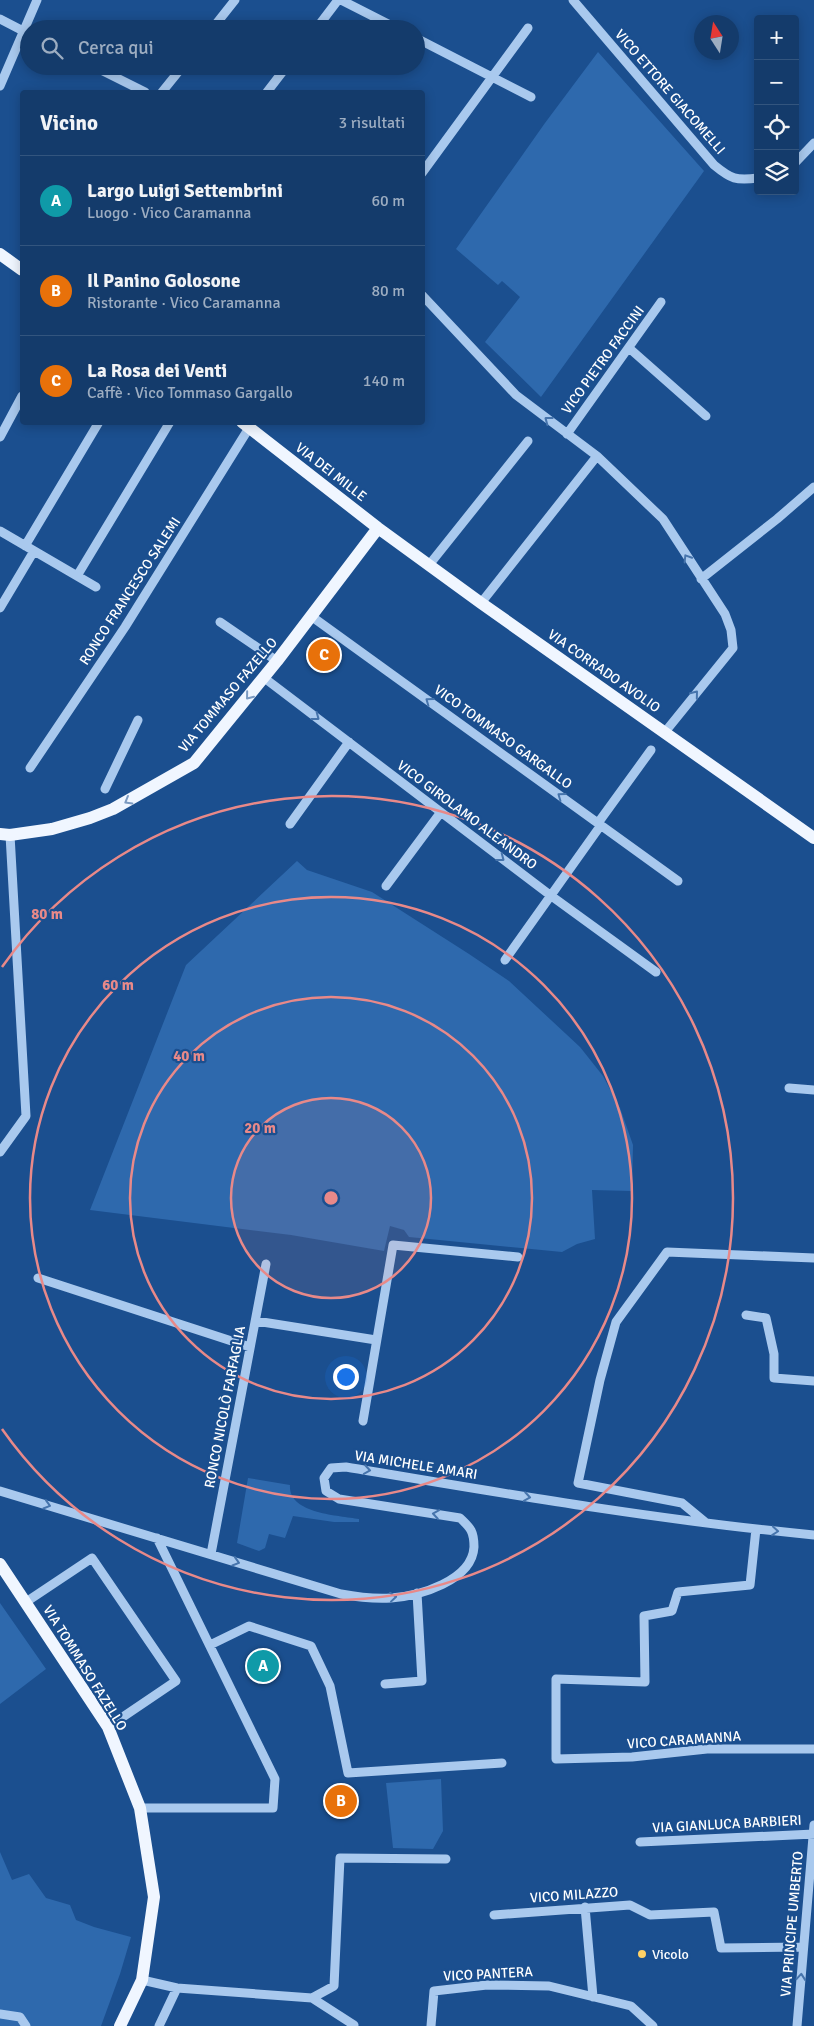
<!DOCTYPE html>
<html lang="it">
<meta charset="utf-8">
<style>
body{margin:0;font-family:Signika,sans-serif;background:#1d4271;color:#f1f3f6}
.controls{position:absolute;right:15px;top:15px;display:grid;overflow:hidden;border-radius:5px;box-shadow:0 2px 12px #0003}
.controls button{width:45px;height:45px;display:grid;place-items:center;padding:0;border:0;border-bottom:1px solid #33557e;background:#143b6b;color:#f1f3f6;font:25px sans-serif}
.compass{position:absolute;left:694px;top:15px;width:45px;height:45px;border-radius:50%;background:#143b6b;box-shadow:0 2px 12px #0003;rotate:348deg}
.you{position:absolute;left:345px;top:1376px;width:18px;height:18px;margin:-12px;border:4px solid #fff;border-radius:50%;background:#1a73e8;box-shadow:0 0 0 8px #1a73e833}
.badge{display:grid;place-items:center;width:32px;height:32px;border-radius:50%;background:#e797bd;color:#fff;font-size:16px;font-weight:700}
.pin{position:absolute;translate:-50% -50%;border:2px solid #fff;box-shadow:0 1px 5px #0006}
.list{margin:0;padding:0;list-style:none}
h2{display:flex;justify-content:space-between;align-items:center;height:65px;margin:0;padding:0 20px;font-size:21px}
h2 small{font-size:16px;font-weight:400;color:#9dadc1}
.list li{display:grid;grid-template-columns:32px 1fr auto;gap:15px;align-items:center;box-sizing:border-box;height:90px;padding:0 20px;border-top:1px solid #33557e}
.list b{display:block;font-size:19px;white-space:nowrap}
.list p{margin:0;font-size:16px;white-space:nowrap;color:#9dadc1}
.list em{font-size:16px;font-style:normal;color:#9dadc1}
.icon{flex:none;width:28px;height:28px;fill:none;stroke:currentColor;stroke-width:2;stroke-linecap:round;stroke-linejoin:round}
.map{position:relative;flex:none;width:814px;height:2026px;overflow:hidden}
.search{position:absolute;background:#143b6b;box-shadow:0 2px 12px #0003;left:20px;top:20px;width:405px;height:55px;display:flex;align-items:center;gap:12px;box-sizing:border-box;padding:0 18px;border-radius:28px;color:#9dadc1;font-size:19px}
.panel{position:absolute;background:#143b6b;box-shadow:0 2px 12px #0003;left:20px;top:90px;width:405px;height:335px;border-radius:5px}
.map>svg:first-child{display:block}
</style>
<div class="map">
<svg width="814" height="2026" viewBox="0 0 814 2026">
<rect width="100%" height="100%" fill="#1b4f8f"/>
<!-- green -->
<path fill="#2e69ad" d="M 598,52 L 704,171 L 541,397 L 485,342 L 520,297 L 502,281 L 498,285 L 456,249 L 545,123 Z
M 297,861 L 307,870 L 372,892 L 469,954 L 509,981 L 580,1047 L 603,1076 L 620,1108 L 633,1145 L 632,1191 L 592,1190 L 595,1239 L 577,1244 L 562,1252 L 409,1237 L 404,1230 L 390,1226 L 384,1251 L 291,1235 L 90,1210 L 186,965 Z
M 248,1478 L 290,1485 C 288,1514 339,1515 359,1519 L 359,1522 L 334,1522 L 293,1516 L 285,1538 L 269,1534 L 265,1548 L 259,1551 L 237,1543 Z
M 0,1603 L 46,1669 L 0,1704 Z
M 441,1779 L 443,1831 L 433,1849 L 393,1848 L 386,1783 Z
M 0,1852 L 12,1880 L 29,1874 L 46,1898 L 70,1905 L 76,1920 L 94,1927 L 131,1937 L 120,1974 L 101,2026 L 0,2026 Z"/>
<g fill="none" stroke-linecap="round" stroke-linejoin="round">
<!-- minor -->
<path stroke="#a9c9ee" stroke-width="9" d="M 341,0 L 398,29
M 573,0 L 714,165 C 731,179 736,181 758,178
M 0,19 L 29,34
M 212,29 L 235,0
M 316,29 L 338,0
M 416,38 L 531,97
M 93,66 L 145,92
M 0,86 L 37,0
M 162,92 L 183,66
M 267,92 L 287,66
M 795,163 L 814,143
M 422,173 L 528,28
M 422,295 L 516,395 L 597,456 L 663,519 L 725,614 L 731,630 L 733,648 L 665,732
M 629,348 L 706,416
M 567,434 L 661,302
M 0,437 L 22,396
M 0,531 L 96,587
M 25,546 L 99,422
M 429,565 L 528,441
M 77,576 L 170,422
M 701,579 L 777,519 L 814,487
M 481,603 L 597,456
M 0,608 L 34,551
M 311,616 L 678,881
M 220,622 L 277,661
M 263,677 L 550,895 L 656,972
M 30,768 L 125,627 L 249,428
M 105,789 L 138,720
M 598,823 L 651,750
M 290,824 L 349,742
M 386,886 L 441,812
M 505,960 L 601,825
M 789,1088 L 814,1090
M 0,1152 L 26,1116 L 10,835
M 38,1278 L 250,1347
M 746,1315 L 766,1318 L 774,1354 L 774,1378 L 814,1381
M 256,1321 L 376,1340
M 363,1421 L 393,1245 L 518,1257
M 0,1491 L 341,1594 C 357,1597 374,1599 391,1598 C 419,1596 472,1581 474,1547 C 474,1532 471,1528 460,1518 L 339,1499 L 326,1491 L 324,1478 L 331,1468 L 346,1467 C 501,1493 657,1520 814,1535
M 705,1522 L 682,1503 L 578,1483 L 600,1380 L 616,1322 L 667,1252 L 814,1258
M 756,1529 L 750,1585 L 678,1592 L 672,1611 L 644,1616 L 645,1682 L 556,1679 L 556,1759 L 632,1757 L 707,1749 L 814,1749
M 211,1554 L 266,1264
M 26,1602 L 92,1558 L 176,1681 L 108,1727
M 210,1645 L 249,1626 L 311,1646 L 330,1686 L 348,1773 L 502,1763
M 385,1684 L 422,1681 L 417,1593
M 140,1808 L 273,1808 L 275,1779 L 157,1538
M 640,1842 L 814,1834
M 585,1907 L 593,1997
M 494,1915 L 630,1905 L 650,1915 L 714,1912 L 721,1948 L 803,1947
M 142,1980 L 177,1988 L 312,1998 L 334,1986 L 340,1858 L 446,1859
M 312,1998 L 354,2025 L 353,2026
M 0,2014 L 20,2017 L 26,2026
M 159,2026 L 177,1988
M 431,2026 L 434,1991 L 487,1985 L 549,1986 L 631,2006 L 653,2026
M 797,2026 L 814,1825"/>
<!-- major -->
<path stroke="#f0f6ff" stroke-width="12" d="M 0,254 L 22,270
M 242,422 L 378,528 L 481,603 L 814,838
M 0,834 L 10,835 L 52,829 L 90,818 L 113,809 L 194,763 L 277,661 L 378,528
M 0,1564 L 108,1727 L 140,1808 L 154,1897 L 142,1980 L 120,2026"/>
</g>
<!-- one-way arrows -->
<defs><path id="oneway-chevron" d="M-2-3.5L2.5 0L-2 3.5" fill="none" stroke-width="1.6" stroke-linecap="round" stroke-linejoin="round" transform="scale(1.25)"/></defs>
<g stroke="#4674ac">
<use href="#oneway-chevron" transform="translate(548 420) rotate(-143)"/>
<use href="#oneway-chevron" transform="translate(687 558) rotate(-122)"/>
<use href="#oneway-chevron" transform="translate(695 694) rotate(-51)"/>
<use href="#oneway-chevron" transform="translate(429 701) rotate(-144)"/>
<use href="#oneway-chevron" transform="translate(316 717) rotate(37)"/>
<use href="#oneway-chevron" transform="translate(561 796) rotate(-144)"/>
<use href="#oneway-chevron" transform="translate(501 858) rotate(37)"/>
<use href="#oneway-chevron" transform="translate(367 1470) rotate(9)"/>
<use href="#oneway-chevron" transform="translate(527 1497) rotate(9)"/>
<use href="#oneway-chevron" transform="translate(47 1505) rotate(17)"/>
<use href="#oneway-chevron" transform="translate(436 1514) rotate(-171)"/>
<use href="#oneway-chevron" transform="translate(775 1531) rotate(5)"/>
<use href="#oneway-chevron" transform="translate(236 1562) rotate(17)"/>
<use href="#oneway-chevron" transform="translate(393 1597) rotate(-6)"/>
<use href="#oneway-chevron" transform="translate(801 1977) rotate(-85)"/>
</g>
<g stroke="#7b9ac1">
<use href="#oneway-chevron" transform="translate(249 696) rotate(129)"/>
<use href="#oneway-chevron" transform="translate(128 801) rotate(150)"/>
</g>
<!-- distance rings -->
<circle cx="331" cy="1198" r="100" fill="#e88989" fill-opacity=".12"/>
<g fill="none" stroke="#e88989" stroke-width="2.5">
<circle cx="331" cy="1198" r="100"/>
<circle cx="331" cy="1198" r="201"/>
<circle cx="331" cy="1198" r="301"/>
<path d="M2 967A402 402 0 1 1 2 1429"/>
</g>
<!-- markers -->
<circle fill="#ffd166" stroke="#1b4f8f" stroke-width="2" cx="642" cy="1954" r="5"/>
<g text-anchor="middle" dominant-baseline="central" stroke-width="4.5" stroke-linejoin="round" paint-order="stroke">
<!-- street labels -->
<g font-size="14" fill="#fff" stroke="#1b4f8f">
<text transform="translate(670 92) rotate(49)">VICO ETTORE GIACOMELLI</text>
<text transform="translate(603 360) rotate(-54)">VICO PIETRO FACCINI</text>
<text transform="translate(331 472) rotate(38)">VIA DEI MILLE</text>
<text transform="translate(130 591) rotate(-57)">RONCO FRANCESCO SALEMI</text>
<text transform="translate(604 671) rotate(35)">VIA CORRADO AVOLIO</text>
<text transform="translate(228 695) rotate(-50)">VIA TOMMASO FAZELLO</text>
<text transform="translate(503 737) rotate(36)">VICO TOMMASO GARGALLO</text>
<text transform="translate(467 815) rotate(37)">VICO GIROLAMO ALEANDRO</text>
<text transform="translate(225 1407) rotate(-79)">RONCO NICOLÒ FARFAGLIA</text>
<text transform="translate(416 1465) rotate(9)">VIA MICHELE AMARI</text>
<text transform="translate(85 1668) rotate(58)">VIA TOMMASO FAZELLO</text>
<text transform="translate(684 1740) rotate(-4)">VICO CARAMANNA</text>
<text transform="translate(727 1824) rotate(-3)">VIA GIANLUCA BARBIERI</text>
<text transform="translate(574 1895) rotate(-4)">VICO MILAZZO</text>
<text transform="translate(792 1924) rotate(-85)">VIA PRINCIPE UMBERTO</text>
<text transform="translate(488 1974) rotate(-3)">VICO PANTERA</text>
</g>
<!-- poi labels -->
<g font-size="14" fill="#fff" stroke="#1b4f8f" text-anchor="start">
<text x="652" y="1954">Vicolo</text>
</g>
</g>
<circle cx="331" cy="1198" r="8" fill="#e88989" stroke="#1b4f8f" stroke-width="2.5"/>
<g font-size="15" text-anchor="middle" font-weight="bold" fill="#e88989" stroke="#1b4f8f" stroke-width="4.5" stroke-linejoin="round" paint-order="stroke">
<text x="47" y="919">80 m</text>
<text x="118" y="990">60 m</text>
<text x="189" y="1061">40 m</text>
<text x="260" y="1133">20 m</text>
</g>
</svg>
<div class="controls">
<button>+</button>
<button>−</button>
<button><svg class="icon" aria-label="locate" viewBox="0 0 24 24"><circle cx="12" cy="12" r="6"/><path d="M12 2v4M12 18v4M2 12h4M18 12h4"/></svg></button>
<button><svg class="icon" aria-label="layers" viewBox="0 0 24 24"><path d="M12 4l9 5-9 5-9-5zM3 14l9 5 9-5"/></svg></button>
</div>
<svg class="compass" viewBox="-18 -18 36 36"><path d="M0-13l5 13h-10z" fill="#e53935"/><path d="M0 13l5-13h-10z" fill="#9dadc1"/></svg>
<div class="you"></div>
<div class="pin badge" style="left:263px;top:1666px;background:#0f9aa8">A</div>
<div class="pin badge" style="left:341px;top:1801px;background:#e8710a">B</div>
<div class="pin badge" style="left:324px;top:655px;background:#e8710a">C</div>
<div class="search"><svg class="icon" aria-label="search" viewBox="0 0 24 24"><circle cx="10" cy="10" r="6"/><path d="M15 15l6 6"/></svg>Cerca qui</div>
<section class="panel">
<h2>Vicino<small>3 risultati</small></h2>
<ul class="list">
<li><span class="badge" style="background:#0f9aa8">A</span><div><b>Largo Luigi Settembrini</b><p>Luogo · Vico Caramanna</p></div><em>60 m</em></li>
<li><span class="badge" style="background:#e8710a">B</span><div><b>Il Panino Golosone</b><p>Ristorante · Vico Caramanna</p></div><em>80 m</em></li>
<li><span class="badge" style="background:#e8710a">C</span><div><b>La Rosa dei Venti</b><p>Caffè · Vico Tommaso Gargallo</p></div><em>140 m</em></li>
</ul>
</section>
</div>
